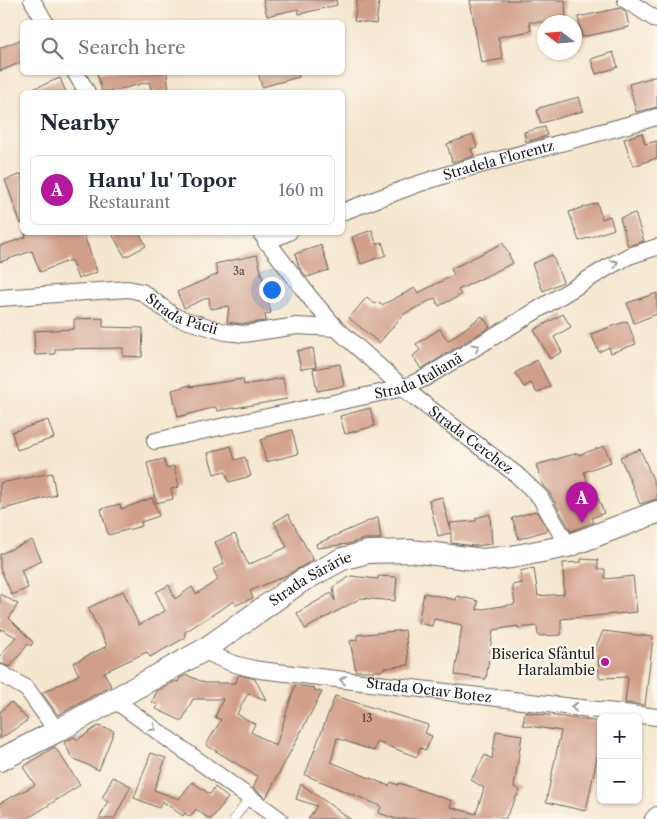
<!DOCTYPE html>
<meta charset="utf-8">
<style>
body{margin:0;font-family:"Libre Caslon Text",serif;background:#f6f6f7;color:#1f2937}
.controls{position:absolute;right:15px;bottom:15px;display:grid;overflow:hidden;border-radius:8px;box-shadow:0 1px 4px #0004}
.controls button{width:45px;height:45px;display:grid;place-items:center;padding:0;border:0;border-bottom:1px solid #e0e1e3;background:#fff;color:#1f2937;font:25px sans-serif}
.compass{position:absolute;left:537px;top:15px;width:45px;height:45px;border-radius:50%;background:#fff;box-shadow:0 1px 4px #0004;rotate:286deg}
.you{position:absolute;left:271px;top:289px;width:18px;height:18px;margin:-12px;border:4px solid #fff;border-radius:50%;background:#1a73e8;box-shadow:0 0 0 8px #1a73e833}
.badge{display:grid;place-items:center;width:32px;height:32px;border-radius:50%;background:#b5179e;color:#fff;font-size:16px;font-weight:700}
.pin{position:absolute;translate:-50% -41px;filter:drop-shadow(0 1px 2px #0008)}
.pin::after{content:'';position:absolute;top:26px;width:18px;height:15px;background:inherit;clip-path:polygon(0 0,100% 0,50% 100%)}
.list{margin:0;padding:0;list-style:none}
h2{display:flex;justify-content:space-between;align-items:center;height:65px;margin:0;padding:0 20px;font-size:21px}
h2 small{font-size:16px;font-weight:400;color:#747a83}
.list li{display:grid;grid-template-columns:32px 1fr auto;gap:15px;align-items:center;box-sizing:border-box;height:70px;margin:0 10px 10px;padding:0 10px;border:1px solid #e0e1e3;border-radius:8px}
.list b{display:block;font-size:19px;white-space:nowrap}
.list p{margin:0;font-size:16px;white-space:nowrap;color:#747a83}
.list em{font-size:16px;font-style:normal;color:#747a83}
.icon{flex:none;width:28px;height:28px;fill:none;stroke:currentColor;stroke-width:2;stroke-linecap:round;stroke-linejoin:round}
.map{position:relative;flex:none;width:657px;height:819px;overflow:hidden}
.search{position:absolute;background:#fff;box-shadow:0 1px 4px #0004;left:20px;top:20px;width:325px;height:55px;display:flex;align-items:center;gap:12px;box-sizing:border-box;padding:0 18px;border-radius:8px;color:#747a83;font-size:19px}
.panel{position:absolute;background:#fff;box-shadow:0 1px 4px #0004;left:20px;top:90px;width:325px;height:145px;border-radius:8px}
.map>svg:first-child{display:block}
</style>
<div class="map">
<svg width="657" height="819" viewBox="0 0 657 819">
<rect width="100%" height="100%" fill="#fbf7ec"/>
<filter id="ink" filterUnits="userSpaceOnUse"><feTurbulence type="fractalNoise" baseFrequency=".02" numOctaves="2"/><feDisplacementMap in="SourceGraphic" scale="10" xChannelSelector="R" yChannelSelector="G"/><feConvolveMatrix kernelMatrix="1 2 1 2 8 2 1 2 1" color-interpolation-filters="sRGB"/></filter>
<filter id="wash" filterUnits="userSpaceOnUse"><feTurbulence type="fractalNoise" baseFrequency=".0096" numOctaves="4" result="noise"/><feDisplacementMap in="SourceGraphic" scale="20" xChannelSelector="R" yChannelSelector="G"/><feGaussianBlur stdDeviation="1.12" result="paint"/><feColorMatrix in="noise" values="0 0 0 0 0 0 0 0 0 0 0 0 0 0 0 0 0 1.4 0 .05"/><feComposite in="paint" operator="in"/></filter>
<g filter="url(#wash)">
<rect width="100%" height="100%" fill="#f5e7cf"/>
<g id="blocks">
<!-- building -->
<path fill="#d19f89" d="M 263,0 L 336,0 L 337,5 L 299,14 L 298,9 L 267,16 Z
M 357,0 L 379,1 L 376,24 L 354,21 Z
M 470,0 L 565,0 L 566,22 L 529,22 L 531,31 L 498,37 L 503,59 L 481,63 Z
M 620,8 L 626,12 L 629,27 L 582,37 L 578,17 Z
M 22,39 L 22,62 L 0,71 L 0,48 Z
M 613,52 L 618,67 L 596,74 L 591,59 Z
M 166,72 L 167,73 L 169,92 L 152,92 L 149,82 L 109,92 L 102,92 L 97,73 Z
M 258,72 L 298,72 L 299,77 L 262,87 Z
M 657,76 L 657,107 L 636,112 L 629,84 Z
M 60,78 L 66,92 L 26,92 Z
M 579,97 L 583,111 L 541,123 L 537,111 L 539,108 Z
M 545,127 L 547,136 L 526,142 L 524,132 Z
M 642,133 L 645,144 L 657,141 L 657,158 L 633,166 L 624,139 Z
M 473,135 L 477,147 L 471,149 L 474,156 L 452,162 L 447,144 Z
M 22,174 L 22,223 L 21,224 L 5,180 Z
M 597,203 L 602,219 L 610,216 L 614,229 L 579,241 L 569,212 Z
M 635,213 L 644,241 L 628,246 L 620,218 Z
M 372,230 L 376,244 L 382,242 L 386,255 L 361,264 L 352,237 Z
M 25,232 L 83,232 L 97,272 L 78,279 L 71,260 L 40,272 L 32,251 L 0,262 L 0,246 L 26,237 Z
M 111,232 L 139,232 L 146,246 L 125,257 Z
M 503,243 L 513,263 L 458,290 L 461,295 L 439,306 L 435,298 L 404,314 L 379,343 L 349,318 L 367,297 L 375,304 L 377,302 L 382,305 L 415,288 L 418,293 L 454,275 L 451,269 Z
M 321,245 L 329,270 L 307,277 L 299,267 L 295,254 Z
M 257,255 L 271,313 L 265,314 L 266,321 L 241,324 L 227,322 L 229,306 L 210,309 L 209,297 L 184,308 L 177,292 L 218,274 L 215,264 Z
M 552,255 L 563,282 L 543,291 L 532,264 Z
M 657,293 L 657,314 L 634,323 L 627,303 Z
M 563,314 L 571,327 L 554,337 L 562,352 L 550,359 L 534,330 Z
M 482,316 L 490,327 L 421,369 L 413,356 L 420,350 L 416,344 L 440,329 L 448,341 Z
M 103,318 L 103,327 L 143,328 L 142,357 L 123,356 L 123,348 L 55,349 L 55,354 L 35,355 L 34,331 L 74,329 L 74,319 Z
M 627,321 L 636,344 L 611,353 L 609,347 L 599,352 L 591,334 Z
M 313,348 L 316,367 L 301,369 L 297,351 Z
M 537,360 L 550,386 L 537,393 L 531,383 L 524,387 L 515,373 Z
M 340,364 L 344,386 L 317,391 L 313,369 Z
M 283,378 L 287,399 L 217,411 L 216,407 L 178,417 L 172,390 L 190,385 L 190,387 L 243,379 L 244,385 Z
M 370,408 L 375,426 L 345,434 L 340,416 Z
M 48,420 L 54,438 L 17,450 L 12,432 Z
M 292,430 L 298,454 L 266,462 L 261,440 L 267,438 L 266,437 Z
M 231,446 L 235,460 L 245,457 L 251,476 L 229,482 L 225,471 L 214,474 L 208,453 Z
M 604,446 L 611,462 L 584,472 L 594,500 L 598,498 L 604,513 L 592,518 L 594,522 L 571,531 L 549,492 L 543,486 L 536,465 L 578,453 L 579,455 Z
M 640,449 L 657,489 L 657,499 L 640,504 L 620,457 Z
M 164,459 L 166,468 L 174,466 L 179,487 L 171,489 L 173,499 L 156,503 L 147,463 Z
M 52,473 L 56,495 L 0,510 L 0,483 Z
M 442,497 L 451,531 L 450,523 L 476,521 L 476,518 L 490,514 L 492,544 L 474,546 L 451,543 L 451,533 L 438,536 L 429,500 Z
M 152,498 L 159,516 L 141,522 L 142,526 L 108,535 L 101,509 L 120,504 L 121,509 Z
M 536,511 L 548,530 L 519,539 L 512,518 Z
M 288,514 L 313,560 L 289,574 L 250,591 L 253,598 L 236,605 L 234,601 L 185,632 L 185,638 L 150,657 L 147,652 L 104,672 L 111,686 L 58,715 L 42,693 L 79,675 L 73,663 L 107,646 L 88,608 L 123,591 L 139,625 L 165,611 L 156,592 L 169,585 L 175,599 L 192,587 L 196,594 L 218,580 L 213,569 L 224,564 L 215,542 L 235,534 L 248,565 L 287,547 L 274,522 Z
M 378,517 L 381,539 L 365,539 L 348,544 L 317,548 L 316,544 Z
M 32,540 L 42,561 L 21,570 L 28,588 L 12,595 L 0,568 L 0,554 Z
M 581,559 L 598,560 L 598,569 L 605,569 L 605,579 L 633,576 L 637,612 L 561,619 L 561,635 L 538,636 L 537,626 L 518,628 L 518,626 L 493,630 L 486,679 L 455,675 L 462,625 L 434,619 L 432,626 L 418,623 L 424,593 L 456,600 L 457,596 L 478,601 L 477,610 L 515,604 L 512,585 L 522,583 L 520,571 L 534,568 L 538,596 L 564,594 L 563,563 L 581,562 Z
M 351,576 L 378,579 L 378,576 L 397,577 L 395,601 L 361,598 L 305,629 L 297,613 L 331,593 L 335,601 L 333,587 Z
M 0,594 L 18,604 L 9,618 L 33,642 L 31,646 L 28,644 L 10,667 L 0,663 L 0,656 L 16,637 L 1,629 L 0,631 Z
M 405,630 L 409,665 L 384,668 L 381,671 L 356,671 L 350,641 L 357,640 L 357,635 Z
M 603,631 L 653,637 L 645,705 L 625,703 L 628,677 L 599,678 L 598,655 L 595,649 Z
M 187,675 L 205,683 L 236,683 L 238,675 L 255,679 L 266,700 L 248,693 L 237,714 L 255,724 L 251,732 L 276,746 L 295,685 L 315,688 L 314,690 L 322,692 L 266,798 L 253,788 L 258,777 L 206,745 L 221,720 L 215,717 L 223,699 L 193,699 L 182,721 L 156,709 L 158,705 L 152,702 L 157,691 L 176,681 L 178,682 L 180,678 Z
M 335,696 L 428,725 L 425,733 L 432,736 L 426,750 L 420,748 L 417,757 L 377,742 L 374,751 L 337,738 L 331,762 L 389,786 L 391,782 L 398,785 L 399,783 L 452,801 L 450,807 L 476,814 L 484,788 L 471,780 L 485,755 L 492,759 L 496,731 L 522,735 L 514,787 L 520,790 L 505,819 L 396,819 L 379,813 L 381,806 L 305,775 Z
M 11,702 L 28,720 L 0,739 L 0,712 Z
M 525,712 L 601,722 L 601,752 L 598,752 L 586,811 L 546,802 L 561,731 L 523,725 Z
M 98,726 L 114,731 L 99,770 L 72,758 L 64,742 L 75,737 L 77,740 Z
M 54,747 L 59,753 L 80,785 L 27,819 L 0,819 L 0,803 L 35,785 L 23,767 Z
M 151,753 L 166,758 L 154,790 L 179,799 L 192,782 L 210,794 L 215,787 L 228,798 L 211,819 L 209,819 L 196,809 L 190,817 L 185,813 L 183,816 L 162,801 L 159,808 L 134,798 Z
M 113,777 L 131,786 L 114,819 L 99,819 L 108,801 L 102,798 Z
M 301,784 L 350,819 L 308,819 L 317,806 L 296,799 Z"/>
</g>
</g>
<g filter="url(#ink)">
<use href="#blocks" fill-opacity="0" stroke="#68635b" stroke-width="1"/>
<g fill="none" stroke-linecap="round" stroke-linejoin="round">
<!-- lane casing -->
<g stroke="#68635b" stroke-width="9">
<path id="lane" d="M 234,819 L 250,797"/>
</g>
<!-- street casing -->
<g stroke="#68635b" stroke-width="18">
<g id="street">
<path d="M 32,0 L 45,22"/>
<path d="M 626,0 L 657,20"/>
<path d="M 75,72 L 87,92"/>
<path id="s1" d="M 342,212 L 415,185 L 461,170 L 657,117"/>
<path id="s2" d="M 260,232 L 311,299 L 336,328 L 403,388 L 517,475 L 540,497 L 568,546"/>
<path d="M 266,242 L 289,232"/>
<path id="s3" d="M 0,298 L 128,289 L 142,292 L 175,317 L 225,332 L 244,334 L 297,326 L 336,328"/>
<path id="s4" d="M 155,441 L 403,388 L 425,378 L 610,266 L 629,256 L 657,247"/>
<path id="s5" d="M 204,650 C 223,661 238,666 260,670 L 657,717"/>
<path d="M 0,673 L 27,689 L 57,731"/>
<path d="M 113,699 L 279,819"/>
<path d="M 653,819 L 657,815"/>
</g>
</g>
<!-- secondary casing -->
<g stroke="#68635b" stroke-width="24">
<g id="secondary">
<path id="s6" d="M 0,760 L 57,731 L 204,650 L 300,582 L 342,559 L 368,552 L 411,551 L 483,560 L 511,557 L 568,546 L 657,512"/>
</g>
</g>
<!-- lane -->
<use href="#lane" stroke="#fff" stroke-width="8"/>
<!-- street -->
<use href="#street" stroke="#fff" stroke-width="16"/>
<!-- secondary -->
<use href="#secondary" stroke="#fff" stroke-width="22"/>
</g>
<!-- one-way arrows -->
<defs><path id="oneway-chevron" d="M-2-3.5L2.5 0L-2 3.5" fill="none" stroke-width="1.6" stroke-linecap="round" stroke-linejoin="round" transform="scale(1.25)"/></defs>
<g stroke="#999">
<use href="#oneway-chevron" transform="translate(615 263) rotate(-27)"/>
<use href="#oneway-chevron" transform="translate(476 347) rotate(-31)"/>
<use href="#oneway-chevron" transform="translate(343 680) rotate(-173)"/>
<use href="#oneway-chevron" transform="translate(574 707) rotate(-173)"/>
<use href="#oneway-chevron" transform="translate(153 728) rotate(36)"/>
</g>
</g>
<!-- markers -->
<circle fill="#b5179e" stroke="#fbf7ec" stroke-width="2" cx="605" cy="662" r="5"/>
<g text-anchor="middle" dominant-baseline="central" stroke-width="5" stroke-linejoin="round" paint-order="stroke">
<!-- number labels -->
<g font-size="11" fill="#493d37">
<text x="239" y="271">3a</text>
<text x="367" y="718">13</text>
</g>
<!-- street labels -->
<g font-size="14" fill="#1c1c1c" stroke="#fbf7ec">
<text stroke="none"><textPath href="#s1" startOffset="165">Stradela Florentz</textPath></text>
<text stroke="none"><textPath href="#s3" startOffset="189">Strada Păcii</textPath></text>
<text stroke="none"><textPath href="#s4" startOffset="272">Strada Italiană</textPath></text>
<text stroke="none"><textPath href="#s2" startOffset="298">Strada Cerchez</textPath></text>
<text stroke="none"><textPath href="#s6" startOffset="360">Strada Sărărie</textPath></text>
<text stroke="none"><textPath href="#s5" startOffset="230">Strada Octav Botez</textPath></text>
</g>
<!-- poi labels -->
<g font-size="14" fill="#1c1c1c" stroke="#fbf7ec" text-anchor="end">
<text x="595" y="654">Biserica Sfântul<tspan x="595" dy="16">Haralambie</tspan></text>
</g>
</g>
</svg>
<div class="controls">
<button>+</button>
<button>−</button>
</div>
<svg class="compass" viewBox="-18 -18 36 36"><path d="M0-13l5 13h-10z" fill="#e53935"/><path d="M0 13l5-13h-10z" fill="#747a83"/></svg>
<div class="you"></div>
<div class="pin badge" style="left:582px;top:523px">A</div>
<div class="search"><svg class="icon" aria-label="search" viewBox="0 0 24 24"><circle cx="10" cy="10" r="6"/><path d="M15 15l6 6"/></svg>Search here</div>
<section class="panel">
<h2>Nearby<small></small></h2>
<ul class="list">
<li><span class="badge">A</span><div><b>Hanu' lu' Topor</b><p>Restaurant</p></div><em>160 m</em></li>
</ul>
</section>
</div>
